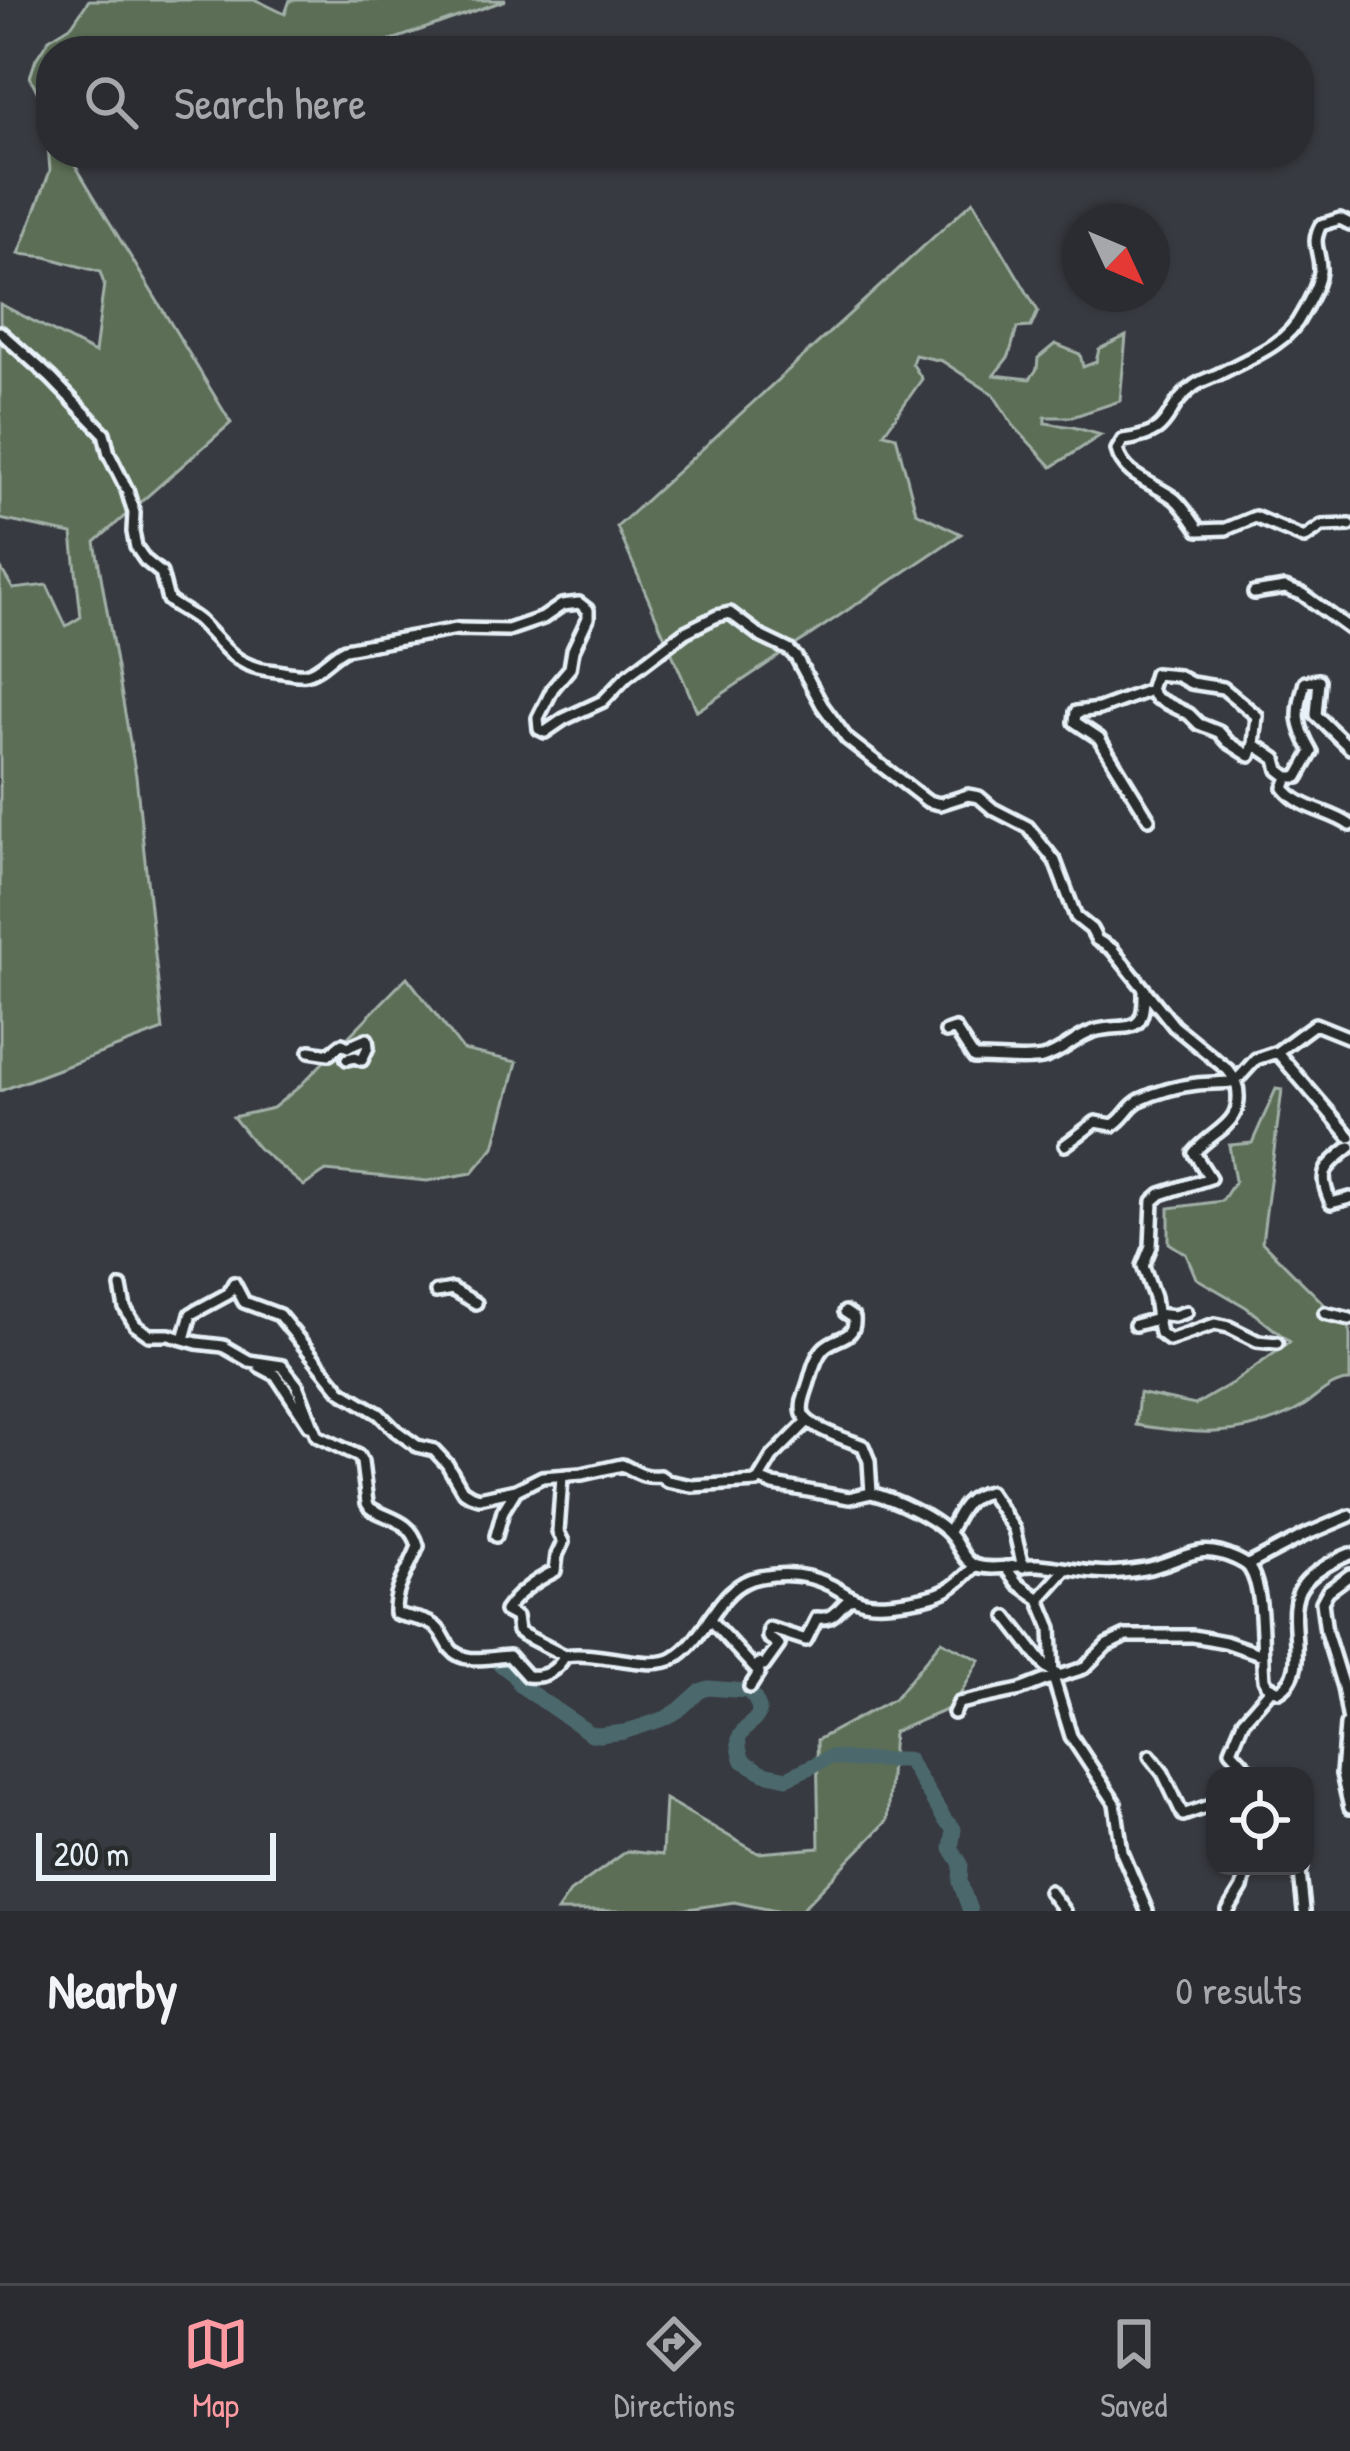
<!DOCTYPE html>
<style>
body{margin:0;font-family:"Patrick Hand",sans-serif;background:#36383d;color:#f1f3f6}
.controls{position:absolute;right:36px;bottom:36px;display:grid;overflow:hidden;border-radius:24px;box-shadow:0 3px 9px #0004}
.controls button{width:108px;height:108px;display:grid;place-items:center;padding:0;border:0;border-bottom:3px solid #46484d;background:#2a2c31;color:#f1f3f6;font:60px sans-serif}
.compass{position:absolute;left:1062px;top:204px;width:108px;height:108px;border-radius:50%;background:#2a2c31;box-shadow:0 3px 9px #0004;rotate:134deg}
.scale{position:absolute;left:36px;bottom:30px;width:240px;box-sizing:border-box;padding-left:12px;border:6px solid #e8f1f8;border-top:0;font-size:33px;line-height:42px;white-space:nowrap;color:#e8f1f8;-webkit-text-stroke:9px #2a2d2e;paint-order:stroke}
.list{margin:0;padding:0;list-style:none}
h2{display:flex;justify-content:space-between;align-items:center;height:156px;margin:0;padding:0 48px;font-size:51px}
h2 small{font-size:39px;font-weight:400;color:#a5a7ab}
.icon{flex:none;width:66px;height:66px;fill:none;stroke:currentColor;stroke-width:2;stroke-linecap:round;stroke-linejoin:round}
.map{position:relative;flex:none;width:1350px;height:1911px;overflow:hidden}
.search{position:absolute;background:#2a2c31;box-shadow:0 3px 9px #0004;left:36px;right:36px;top:36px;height:132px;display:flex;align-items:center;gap:30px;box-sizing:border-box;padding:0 42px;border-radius:48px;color:#a5a7ab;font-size:45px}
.sheet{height:372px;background:#2a2c31}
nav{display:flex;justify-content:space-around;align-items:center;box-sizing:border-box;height:168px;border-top:3px solid #46484d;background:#2a2c31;font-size:33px;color:#a5a7ab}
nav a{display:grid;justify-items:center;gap:6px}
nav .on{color:#ff9aa2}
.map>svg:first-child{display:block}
</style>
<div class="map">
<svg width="1350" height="1911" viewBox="0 0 1350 1911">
<rect width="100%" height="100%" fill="#383a41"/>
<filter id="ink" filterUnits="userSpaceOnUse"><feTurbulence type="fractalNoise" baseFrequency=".00833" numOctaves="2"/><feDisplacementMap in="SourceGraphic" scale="24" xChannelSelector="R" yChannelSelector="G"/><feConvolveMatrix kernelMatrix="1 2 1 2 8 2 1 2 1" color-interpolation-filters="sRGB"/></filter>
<g filter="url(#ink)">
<!-- green -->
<path fill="#5c6e57" stroke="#a2b0a8" stroke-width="3" d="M 89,0 L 256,0 L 285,14 L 290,0 L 506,0 L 361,51 L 51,51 L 51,153 L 71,153 L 69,155 L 231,423 L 95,542 L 136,776 L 163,1030 L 0,1091 L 0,567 L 13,589 L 47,585 L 66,626 L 81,617 L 72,534 L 0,519 L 0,304 L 95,353 L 104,284 L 100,272 L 46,257 L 19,254 L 50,171 L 45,107 L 30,77 L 36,59 L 49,39 L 72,25 Z
M 973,201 L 1038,311 L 1031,327 L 1017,328 L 1009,356 L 994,375 L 1030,379 L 1037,369 L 1038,358 L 1055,344 L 1080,354 L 1083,367 L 1096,362 L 1099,349 L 1126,336 L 1120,401 L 1072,417 L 1045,417 L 1045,423 L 1073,427 L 1101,435 L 1052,467 L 1013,425 L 993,394 L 942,361 L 915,355 L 912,363 L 922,379 L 884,433 L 896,436 L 916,512 L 961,534 L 697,711 L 617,527 Z
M 407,977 L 463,1050 L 517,1062 L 494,1147 L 472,1173 L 427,1181 L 326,1171 L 304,1186 L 258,1148 L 233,1117 L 273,1108 L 299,1087 Z
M 1276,1089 L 1282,1090 L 1262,1242 L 1350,1330 L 1350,1381 C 1328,1381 1313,1403 1293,1412 C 1236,1439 1196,1434 1136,1425 L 1139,1393 L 1195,1405 L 1234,1382 L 1290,1342 L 1246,1307 L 1196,1278 L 1186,1254 L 1169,1243 L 1169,1208 L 1222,1201 L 1235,1181 L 1229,1145 L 1252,1143 Z
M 941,1641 L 980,1660 L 953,1707 L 893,1732 L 887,1821 L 800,1911 L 776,1911 L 734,1902 L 675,1911 L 557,1911 L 570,1892 L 627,1851 L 662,1855 L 665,1799 L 758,1853 L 819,1848 L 817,1740 L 895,1698 Z"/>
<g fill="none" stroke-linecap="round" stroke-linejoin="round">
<!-- river -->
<path stroke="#4b696d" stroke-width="15" d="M 495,1660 L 514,1675 L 521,1686 L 591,1734 L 599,1735 L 624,1732 L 666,1718 L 679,1710 L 700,1691 L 708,1688 L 747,1691 L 754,1697 L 759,1708 L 758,1716 C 741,1735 733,1733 743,1761 L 764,1773 L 787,1778 L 831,1757 L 855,1760 L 908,1760 L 945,1820 L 954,1829 L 951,1848 L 961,1864 L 960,1882 L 970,1911"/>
<!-- minor casing -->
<g stroke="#e8f1f8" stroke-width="18">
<path id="minor" d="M 1350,224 L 1340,219 L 1321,225 C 1310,246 1321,250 1320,271 C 1319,284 1309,302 1302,314 C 1287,345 1249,358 1219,374 C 1211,378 1202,380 1194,386 C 1159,412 1178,433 1123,440 L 1117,450 C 1124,477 1154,483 1175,499 C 1184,507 1192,520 1199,530 L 1226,529 L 1255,517 L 1304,538 L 1322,526 L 1350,525
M 0,332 L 51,378 L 104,433 L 109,454 L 127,490 L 134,513 L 133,532 L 136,547 L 145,560 L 161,573 L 168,600 C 177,608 190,613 199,621 C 226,648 235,668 276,671 C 285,672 296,675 305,674 C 319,672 332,655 345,649 L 457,629 L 508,630 L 543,618 L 562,605 L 579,603 L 588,610 L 588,618 L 573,650 L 570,668 L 553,688 L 538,718 L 539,729 L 545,732 L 564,719 L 603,701 L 627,676 L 685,632 L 717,616 L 730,613 L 762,637 L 789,650 L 796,657 L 822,705 L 847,739 L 927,801 L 940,804 L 968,795 L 979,797 L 993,809 L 1028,827 L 1055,861 L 1076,917 L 1091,929 L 1097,940 L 1112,949 L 1174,1026 L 1228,1070 L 1236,1081 L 1256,1059 L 1277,1052 L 1315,1024 L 1350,1038
M 1254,593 L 1285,588 L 1302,594 L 1350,629
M 1150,690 L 1156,698 L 1189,714 L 1199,724 L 1219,732 L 1228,742 L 1250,756 L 1254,744
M 1288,777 L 1284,788 C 1301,810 1329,810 1350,825
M 1149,819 L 1099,738 L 1075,722 L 1076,712 L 1099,709 L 1150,690 L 1155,674 L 1178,676 L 1191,683 L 1223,688 L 1257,716 L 1254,744 L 1276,759 L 1279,770 L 1288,777 L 1298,777 L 1312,752 C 1295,723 1297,713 1305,682 L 1319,680 L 1316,715 L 1350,748
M 946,1032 L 955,1029 L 974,1058 C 995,1057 1021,1062 1042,1058 C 1062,1053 1075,1037 1094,1031 C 1127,1022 1145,1039 1144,992
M 310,1051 L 329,1054 L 342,1044 L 348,1047 L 367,1039 L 368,1047 L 362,1060 L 355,1057 L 347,1059
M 1277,1052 L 1350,1137
M 1065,1145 L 1096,1122 L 1113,1125 C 1125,1118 1128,1106 1140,1100 C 1157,1092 1179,1086 1197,1084 C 1210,1082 1222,1084 1236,1081 C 1247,1126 1214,1128 1194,1153 L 1210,1178 L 1161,1194 L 1153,1201 L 1151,1246 L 1143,1266 L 1154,1297 L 1157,1319
M 1350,1147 C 1325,1168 1317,1171 1331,1203 L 1350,1198
M 121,1287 L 125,1308 L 135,1325 L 149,1335 L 169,1335 L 197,1343 L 223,1346 L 249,1361 L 282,1366 L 297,1385 L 317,1436 L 359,1456 L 362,1462 L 367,1503 L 370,1508 C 390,1520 411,1520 418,1546 C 410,1568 394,1588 395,1613 C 407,1618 423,1618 433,1625 C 442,1630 445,1641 451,1649 C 464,1665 490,1657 509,1656 L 527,1676 C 545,1678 556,1671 565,1656 C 596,1650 652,1672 674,1658 C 710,1637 715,1585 760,1577 C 785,1572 809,1574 832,1586 C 843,1592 853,1600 865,1602 C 883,1606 930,1599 947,1590 C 958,1584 967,1574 975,1566
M 436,1292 L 452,1289 L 476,1303
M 845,1312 L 854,1318 C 856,1341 836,1335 823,1349 C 814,1359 812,1373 808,1385 C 805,1394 800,1405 803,1414 C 808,1428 849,1440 863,1446 L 869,1461 L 871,1493 C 894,1499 936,1518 951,1536 C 958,1544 963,1560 974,1565 C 990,1572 1020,1564 1038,1565 C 1066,1567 1093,1575 1121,1572 C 1133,1571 1146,1570 1157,1566 C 1190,1556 1201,1543 1236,1559 C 1242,1562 1247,1564 1250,1569 C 1265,1592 1261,1651 1264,1679 L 1267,1685 L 1279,1691 C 1315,1670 1280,1614 1303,1585 C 1315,1570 1333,1561 1350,1554
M 1325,1313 L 1350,1319
M 1156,1314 L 1174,1316 L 1186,1312
M 1135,1325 L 1157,1319 L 1160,1333 L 1169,1340 L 1215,1324 L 1229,1327 L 1257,1341 L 1277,1343
M 184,1339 L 191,1314 L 228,1294 L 234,1283 L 244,1302 L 279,1315 L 341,1391 L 379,1414 L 395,1430 L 417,1446 L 434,1450 L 447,1464 L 462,1490 L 470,1495 L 479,1498 L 516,1490 L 542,1477 L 582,1474 L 622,1465 C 637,1472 643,1478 660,1476 L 667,1481 L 692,1486 L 757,1482 L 772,1457 L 808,1421
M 259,1366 L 276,1375 L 309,1425
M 562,1477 L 558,1532 L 563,1542 L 557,1555 L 555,1571 C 537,1580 517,1593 505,1611 L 516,1617 L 518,1631 L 522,1634 L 565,1656
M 761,1480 L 774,1485 L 849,1498 L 871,1493
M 949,1532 C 959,1512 965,1496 989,1492 L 1014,1529 L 1023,1567
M 496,1536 L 503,1511 L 516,1490
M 1248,1565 L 1305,1535 L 1350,1516
M 1005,1567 L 1018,1584 L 1039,1599 L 1051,1628 L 1053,1677 L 1071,1736 L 1115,1803 L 1122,1852 L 1147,1911
M 1350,1575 L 1328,1591 L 1322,1602 L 1326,1632 L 1343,1687 L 1350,1727
M 1039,1599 L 1065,1570
M 1007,1617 L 1046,1667 L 1059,1676 L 1084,1668 L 1107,1645 L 1126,1636 L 1193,1636 L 1225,1642 L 1263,1655
M 709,1619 L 759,1673 L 750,1687
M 757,1670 L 759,1664 L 764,1666 L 779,1645 L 768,1637 L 769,1628 L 806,1640 L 817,1618 C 837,1621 838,1605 852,1598
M 1272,1688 L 1243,1721 L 1231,1750 L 1249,1770 L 1277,1776
M 954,1713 L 959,1703 L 1020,1690 L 1053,1677
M 1346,1725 L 1342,1774 L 1350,1808
M 1150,1756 L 1163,1773 L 1183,1815 L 1211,1805 L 1215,1811
M 1302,1866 L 1300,1873 L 1304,1911
M 1049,1891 L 1064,1911
M 1228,1911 L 1242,1888 L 1247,1866"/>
</g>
<!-- minor -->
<use href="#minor" stroke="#2a2d2e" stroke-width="9"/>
</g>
</g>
</svg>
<div class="controls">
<button><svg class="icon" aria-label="locate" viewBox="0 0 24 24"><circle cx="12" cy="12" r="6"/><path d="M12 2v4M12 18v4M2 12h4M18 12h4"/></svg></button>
</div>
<svg class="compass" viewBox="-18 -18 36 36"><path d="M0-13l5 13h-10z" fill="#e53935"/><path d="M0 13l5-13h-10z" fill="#a5a7ab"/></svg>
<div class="scale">200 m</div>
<div class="search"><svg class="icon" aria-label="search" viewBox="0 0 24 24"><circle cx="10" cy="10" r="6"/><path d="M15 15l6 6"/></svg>Search here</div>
</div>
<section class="sheet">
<h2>Nearby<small>0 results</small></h2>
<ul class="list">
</ul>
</section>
<nav>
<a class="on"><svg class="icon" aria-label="map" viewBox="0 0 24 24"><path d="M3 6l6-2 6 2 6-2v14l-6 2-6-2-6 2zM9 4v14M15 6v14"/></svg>Map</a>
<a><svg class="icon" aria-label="directions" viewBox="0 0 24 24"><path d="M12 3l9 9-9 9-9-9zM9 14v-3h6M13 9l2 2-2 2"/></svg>Directions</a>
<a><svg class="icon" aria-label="saved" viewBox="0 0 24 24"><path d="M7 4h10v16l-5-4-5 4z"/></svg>Saved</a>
</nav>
